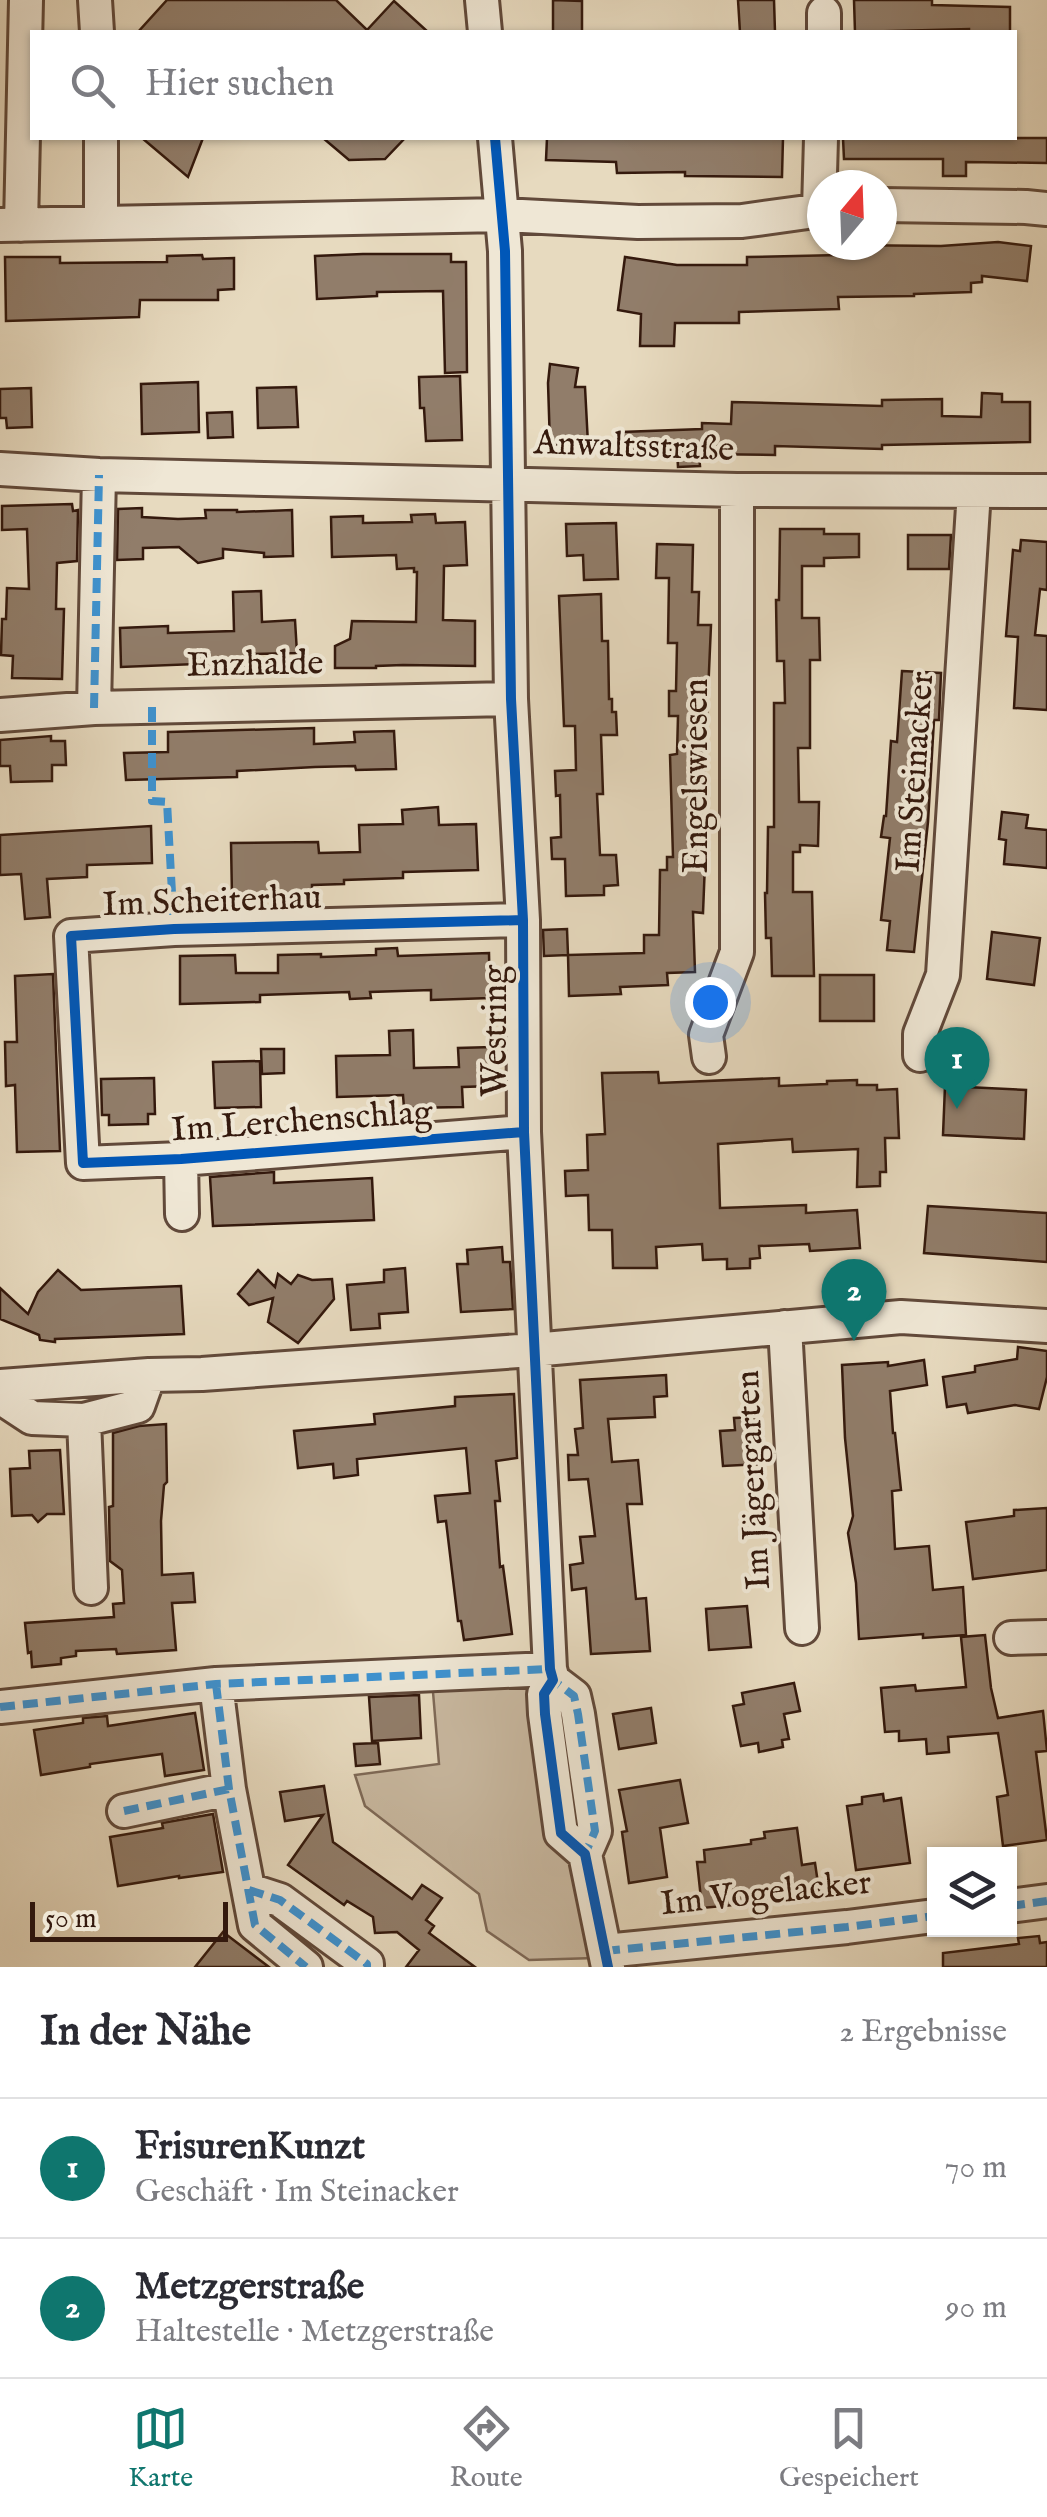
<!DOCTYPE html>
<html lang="de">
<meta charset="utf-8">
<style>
body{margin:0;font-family:"IM FELL English",serif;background:#f2f2f3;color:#2b2b33}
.controls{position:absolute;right:30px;bottom:30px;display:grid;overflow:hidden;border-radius:0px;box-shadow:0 2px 8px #0004}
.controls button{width:90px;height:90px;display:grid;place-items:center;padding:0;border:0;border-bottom:2px solid #e1e1e2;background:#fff;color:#2b2b33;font:50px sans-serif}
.compass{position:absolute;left:807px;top:170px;width:90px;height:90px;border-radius:50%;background:#fff;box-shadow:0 2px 8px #0004;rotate:19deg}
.scale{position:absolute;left:30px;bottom:25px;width:198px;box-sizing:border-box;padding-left:10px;border:5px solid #34190d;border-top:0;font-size:28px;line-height:35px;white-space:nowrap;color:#34190d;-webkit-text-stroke:8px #efe7d5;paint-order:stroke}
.you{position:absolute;left:710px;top:1002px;width:35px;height:35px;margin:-25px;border:8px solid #fff;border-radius:50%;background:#1a73e8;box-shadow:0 0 0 15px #1a73e833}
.badge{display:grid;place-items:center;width:65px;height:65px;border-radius:50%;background:#0f766e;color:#fff;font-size:32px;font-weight:700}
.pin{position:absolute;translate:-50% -82px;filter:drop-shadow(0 2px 5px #0008)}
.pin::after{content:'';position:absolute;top:52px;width:35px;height:30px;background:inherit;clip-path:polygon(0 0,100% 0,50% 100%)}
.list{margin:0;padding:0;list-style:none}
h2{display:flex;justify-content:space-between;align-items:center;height:130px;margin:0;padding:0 40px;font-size:42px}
h2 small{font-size:32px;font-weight:400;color:#7c7c81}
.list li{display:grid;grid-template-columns:65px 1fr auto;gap:30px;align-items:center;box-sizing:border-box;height:140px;padding:0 40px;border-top:2px solid #e1e1e2}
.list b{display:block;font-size:38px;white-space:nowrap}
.list p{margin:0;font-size:32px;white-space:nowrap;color:#7c7c81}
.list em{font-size:32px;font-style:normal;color:#7c7c81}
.icon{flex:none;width:55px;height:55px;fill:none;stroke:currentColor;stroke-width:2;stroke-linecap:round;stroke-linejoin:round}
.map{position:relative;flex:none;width:1047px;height:1967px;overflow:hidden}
.search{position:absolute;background:#fff;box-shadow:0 2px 8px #0004;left:30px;right:30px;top:30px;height:110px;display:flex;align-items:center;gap:25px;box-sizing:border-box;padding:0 35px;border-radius:0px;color:#7c7c81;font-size:38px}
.sheet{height:410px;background:#fff}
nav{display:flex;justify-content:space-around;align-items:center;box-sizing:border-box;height:140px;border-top:2px solid #e1e1e2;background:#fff;font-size:28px;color:#7c7c81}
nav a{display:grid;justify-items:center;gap:5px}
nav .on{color:#0f766e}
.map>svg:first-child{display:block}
</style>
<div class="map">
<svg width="1047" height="1967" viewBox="0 0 1047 1967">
<rect width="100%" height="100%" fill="#e7dabf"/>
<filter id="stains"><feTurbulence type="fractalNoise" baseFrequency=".002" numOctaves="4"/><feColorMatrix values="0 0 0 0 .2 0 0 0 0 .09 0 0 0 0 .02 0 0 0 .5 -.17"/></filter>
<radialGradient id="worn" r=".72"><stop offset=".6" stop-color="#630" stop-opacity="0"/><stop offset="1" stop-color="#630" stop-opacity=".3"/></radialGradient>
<!-- green -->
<path fill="#c9b9a1" stroke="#7e6957" stroke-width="2.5" d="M 530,1677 L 594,1958 L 529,1960 L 487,1931 L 479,1894 L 365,1806 L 355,1775 L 439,1764 L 432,1680 Z"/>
<!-- building -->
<path fill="#917d6a" stroke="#34190d" stroke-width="2.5" d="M 167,0 L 336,0 L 367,30 L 394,1 L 428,32 L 138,32 Z
M 553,0 L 582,1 L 582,32 L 553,32 Z
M 738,0 L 774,0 L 775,32 L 740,32 Z
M 854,0 L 932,0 L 932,5 L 1010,7 L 1010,32 L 969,32 L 969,29 L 855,32 Z
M 142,138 L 203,138 L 188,177 Z
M 323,138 L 405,138 L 385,159 L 349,160 Z
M 547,138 L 783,138 L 782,177 L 685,176 L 685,172 L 617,173 L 616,162 L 546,160 Z
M 843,138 L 1047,138 L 1047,163 L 966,162 L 966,176 L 943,176 L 943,159 L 844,159 Z
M 998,242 L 1031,246 L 1027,281 L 982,276 L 982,282 L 971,283 L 971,292 L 914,294 L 914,296 L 838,297 L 839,309 L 739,312 L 739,323 L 675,323 L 674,346 L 640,346 L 641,314 L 618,310 L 625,257 L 677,265 L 747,265 L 747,257 L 840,255 L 840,245 L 941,246 Z
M 363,254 L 451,254 L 451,262 L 466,262 L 467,372 L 445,373 L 443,291 L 377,292 L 377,296 L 317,299 L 315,256 Z
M 202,255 L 203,259 L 234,258 L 234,289 L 218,290 L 218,300 L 140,300 L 139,317 L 6,321 L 5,257 L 60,257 L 60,263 L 167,262 L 167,256 Z
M 550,364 L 578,368 L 575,387 L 585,387 L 588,444 L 550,445 L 548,383 Z
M 460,376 L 462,440 L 426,441 L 424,408 L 420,408 L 419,377 Z
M 198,382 L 199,432 L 142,434 L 141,384 Z
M 296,387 L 298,427 L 258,428 L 257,388 Z
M 31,388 L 32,427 L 7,428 L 6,418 L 0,418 L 0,389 Z
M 982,393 L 1002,394 L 1002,402 L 1030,402 L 1030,442 L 882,445 L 882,449 L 775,446 L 775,455 L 699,454 L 700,466 L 678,467 L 677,450 L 622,450 L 622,432 L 702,429 L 702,423 L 731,424 L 732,402 L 882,406 L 882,400 L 942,399 L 942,416 L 981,417 Z
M 232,412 L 233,437 L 208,438 L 207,413 Z
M 72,504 L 73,511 L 78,510 L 77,561 L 57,563 L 56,609 L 64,609 L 62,679 L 12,678 L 13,656 L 1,655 L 2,619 L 6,619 L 7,588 L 29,589 L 27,529 L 2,530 L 2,506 Z
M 142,508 L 142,517 L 178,519 L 206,518 L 205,510 L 237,510 L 237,512 L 292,510 L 293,556 L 264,557 L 264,553 L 223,549 L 223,558 L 198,563 L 179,547 L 143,548 L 143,559 L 117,560 L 118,509 Z
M 435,514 L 436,523 L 465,522 L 467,565 L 444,566 L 443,620 L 475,621 L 475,666 L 403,665 L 376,666 L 376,668 L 335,668 L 335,646 L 350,639 L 352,621 L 416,622 L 417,572 L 414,572 L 414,568 L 397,569 L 396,555 L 332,557 L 331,517 L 363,516 L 363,523 L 412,522 L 411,515 Z
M 616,523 L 618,579 L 584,580 L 583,555 L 567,556 L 566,524 Z
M 780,529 L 824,529 L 824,534 L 859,534 L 859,557 L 824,558 L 824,566 L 802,566 L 802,618 L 819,618 L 820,660 L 810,660 L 810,748 L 798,748 L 799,802 L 819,802 L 818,846 L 800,845 L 800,852 L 793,852 L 793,892 L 812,892 L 814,976 L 772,976 L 771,938 L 766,938 L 765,893 L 767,893 L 768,827 L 774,827 L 774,703 L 785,703 L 784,661 L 777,661 L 776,600 L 779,600 Z
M 908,535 L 951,535 L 949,569 L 908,569 Z
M 1021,540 L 1047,542 L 1047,590 L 1040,589 L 1035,635 L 1047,636 L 1047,710 L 1014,708 L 1018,637 L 1006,636 L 1013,550 L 1020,551 Z
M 657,544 L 693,545 L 692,592 L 699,592 L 698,625 L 711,625 L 706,740 L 703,740 L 706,838 L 703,913 L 693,912 L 695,972 L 667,973 L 668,985 L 620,987 L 621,994 L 569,996 L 568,955 L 544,956 L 543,930 L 567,929 L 568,955 L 644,953 L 644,935 L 659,935 L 660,870 L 667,870 L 667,857 L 673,857 L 670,755 L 677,754 L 678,716 L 669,716 L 669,691 L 676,691 L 677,643 L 668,643 L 669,578 L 656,578 Z
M 261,591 L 262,622 L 295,620 L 297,653 L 248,654 L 249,670 L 197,672 L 196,664 L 121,667 L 120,628 L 168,626 L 168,633 L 234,631 L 233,592 Z
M 601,594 L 602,641 L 608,641 L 609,699 L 612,699 L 612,712 L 616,712 L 617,735 L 601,735 L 603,794 L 597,794 L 600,855 L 616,855 L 618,885 L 604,886 L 604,895 L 566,896 L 565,859 L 552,859 L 551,838 L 561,837 L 560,795 L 556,796 L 555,771 L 576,770 L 575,726 L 564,726 L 559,596 Z
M 902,671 L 941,673 L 939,720 L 934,720 L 928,822 L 914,952 L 887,950 L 890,921 L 881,920 L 890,838 L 881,837 L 884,816 L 886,816 L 891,741 L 897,742 Z
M 314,728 L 314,744 L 355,742 L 354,732 L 394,731 L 396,769 L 356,770 L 355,766 L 315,767 L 237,771 L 237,777 L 126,780 L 124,753 L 168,752 L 168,732 Z
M 51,736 L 51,741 L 65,741 L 66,765 L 52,765 L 52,781 L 11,782 L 10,766 L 0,766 L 0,740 Z
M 438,807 L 439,825 L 476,824 L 478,870 L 403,872 L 403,878 L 344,880 L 344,884 L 312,885 L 312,894 L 232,897 L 231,843 L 318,842 L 319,853 L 360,852 L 359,825 L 403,824 L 402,810 Z
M 1002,812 L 1028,815 L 1026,828 L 1047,830 L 1047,868 L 1004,864 L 1006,840 L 999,839 Z
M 151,826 L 152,863 L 87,865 L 87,877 L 47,879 L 50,917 L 25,919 L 21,874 L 0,875 L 0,835 Z
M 992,932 L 1040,938 L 1034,985 L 987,979 Z
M 397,948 L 398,956 L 489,953 L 490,998 L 431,1000 L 431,990 L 370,992 L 371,998 L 350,999 L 349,992 L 260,995 L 260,1002 L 180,1004 L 180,956 L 235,955 L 236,973 L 278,973 L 278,955 L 321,954 L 321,957 L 376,955 L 376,949 Z
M 53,974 L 60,1151 L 17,1152 L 15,1085 L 6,1086 L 5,1042 L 17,1042 L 15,976 Z
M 820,975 L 874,975 L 874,1021 L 820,1021 Z
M 413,1030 L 414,1068 L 459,1067 L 458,1048 L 492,1047 L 493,1086 L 462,1087 L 463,1107 L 404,1108 L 403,1095 L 337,1097 L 336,1056 L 390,1055 L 389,1031 Z
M 261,1049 L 284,1049 L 284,1073 L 262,1074 Z
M 260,1061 L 261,1107 L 215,1108 L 213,1062 Z
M 658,1072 L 659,1083 L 779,1078 L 779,1086 L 827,1084 L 827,1081 L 857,1080 L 857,1085 L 877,1085 L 877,1090 L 897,1089 L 899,1138 L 885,1138 L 886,1172 L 880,1172 L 880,1186 L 857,1187 L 858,1149 L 793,1152 L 792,1139 L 718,1144 L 720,1208 L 806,1205 L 806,1213 L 857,1210 L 860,1248 L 810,1251 L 809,1244 L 759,1246 L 760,1258 L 750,1259 L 750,1268 L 727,1269 L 727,1259 L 703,1260 L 702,1244 L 656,1247 L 657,1268 L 613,1268 L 612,1230 L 589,1230 L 588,1195 L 566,1196 L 565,1171 L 588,1170 L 587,1135 L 605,1134 L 602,1073 Z
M 154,1078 L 155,1114 L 148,1114 L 148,1124 L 109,1125 L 109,1115 L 102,1115 L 101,1079 Z
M 945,1086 L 1026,1090 L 1024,1139 L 943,1135 Z
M 274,1172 L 274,1183 L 372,1178 L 374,1220 L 213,1226 L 210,1177 Z
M 928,1206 L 1047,1213 L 1047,1262 L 924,1253 Z
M 502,1247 L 503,1262 L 510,1262 L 513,1309 L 461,1312 L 457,1264 L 468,1264 L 467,1250 Z
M 405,1268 L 408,1312 L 379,1314 L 380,1328 L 351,1330 L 347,1285 L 384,1282 L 384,1270 Z
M 58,1270 L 81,1290 L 181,1286 L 184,1334 L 55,1339 L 55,1342 L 40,1340 L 39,1335 L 0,1319 L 0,1288 L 28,1314 L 38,1292 Z
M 258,1270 L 275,1287 L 278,1274 L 291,1284 L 298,1275 L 312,1280 L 332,1279 L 334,1299 L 298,1343 L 268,1322 L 273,1298 L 249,1305 L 238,1294 Z
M 1018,1347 L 1047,1351 L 1047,1377 L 1039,1409 L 1015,1405 L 968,1413 L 966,1404 L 947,1407 L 943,1377 L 975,1372 L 975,1366 L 1017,1359 Z
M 924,1360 L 927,1385 L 890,1391 L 893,1433 L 895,1433 L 901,1490 L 892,1491 L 895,1549 L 929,1546 L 933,1590 L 963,1587 L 966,1635 L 923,1638 L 923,1634 L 859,1639 L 856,1583 L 848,1533 L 853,1516 L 845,1438 L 842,1365 L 888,1362 L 888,1366 Z
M 666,1375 L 667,1396 L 654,1397 L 655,1417 L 608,1419 L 612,1462 L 638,1460 L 642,1504 L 627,1504 L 636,1599 L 646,1598 L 650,1651 L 591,1654 L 586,1588 L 572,1590 L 570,1565 L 583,1563 L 580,1537 L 595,1536 L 588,1479 L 569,1480 L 568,1455 L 578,1455 L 575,1429 L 583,1428 L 580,1380 Z
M 514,1394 L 517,1458 L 496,1461 L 500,1501 L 495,1501 L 500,1567 L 503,1566 L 512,1634 L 464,1640 L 461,1621 L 458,1621 L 446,1521 L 438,1522 L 435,1496 L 470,1493 L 466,1448 L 357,1459 L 358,1475 L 334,1478 L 333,1464 L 298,1468 L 294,1431 L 375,1424 L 374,1414 L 455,1406 L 455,1397 Z
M 758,1417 L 761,1464 L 723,1466 L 720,1431 L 735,1430 L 734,1418 Z
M 166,1424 L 167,1482 L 164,1485 L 161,1521 L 162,1575 L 193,1573 L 195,1602 L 172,1603 L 176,1650 L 117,1654 L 116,1649 L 76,1651 L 76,1656 L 61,1658 L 61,1664 L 32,1667 L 31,1652 L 28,1653 L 25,1623 L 114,1617 L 113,1604 L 124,1603 L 122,1570 L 110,1561 L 109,1507 L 113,1506 L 113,1433 L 139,1426 Z
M 60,1450 L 64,1514 L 47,1514 L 38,1522 L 32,1515 L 12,1516 L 10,1469 L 30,1468 L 29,1451 Z
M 1047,1508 L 1047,1570 L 973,1579 L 966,1522 L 1014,1516 L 1014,1510 Z
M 747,1606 L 751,1647 L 709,1650 L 706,1609 Z
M 985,1635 L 991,1688 L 998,1718 L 1043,1711 L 1047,1751 L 1036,1752 L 1047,1840 L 1003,1846 L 997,1797 L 1008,1795 L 998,1733 L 948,1737 L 949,1752 L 927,1754 L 926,1739 L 899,1741 L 899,1731 L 885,1732 L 881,1688 L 915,1685 L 916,1691 L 966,1687 L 961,1637 Z
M 794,1683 L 800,1711 L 784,1714 L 789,1739 L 782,1740 L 783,1747 L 759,1752 L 758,1743 L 741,1746 L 733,1706 L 744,1704 L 742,1693 Z
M 419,1695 L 421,1738 L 372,1741 L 369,1697 Z
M 651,1708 L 656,1743 L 619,1749 L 613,1714 Z
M 195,1713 L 204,1770 L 165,1776 L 162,1754 L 90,1764 L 90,1767 L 41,1775 L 34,1730 L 83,1723 L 83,1718 L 107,1716 L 108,1726 Z
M 378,1743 L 380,1764 L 356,1766 L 354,1744 Z
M 680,1780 L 688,1823 L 660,1828 L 667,1877 L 629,1883 L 622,1832 L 627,1831 L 619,1790 Z
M 324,1786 L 333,1842 L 412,1899 L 422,1885 L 442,1898 L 426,1920 L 434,1926 L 429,1933 L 475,1967 L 406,1967 L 419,1950 L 397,1932 L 375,1933 L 373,1917 L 347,1901 L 344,1905 L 288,1865 L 323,1815 L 285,1821 L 280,1792 Z
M 883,1794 L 884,1801 L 901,1798 L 910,1863 L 856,1870 L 847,1806 L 862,1804 L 862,1797 Z
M 213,1814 L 223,1872 L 179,1878 L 179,1876 L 118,1886 L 110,1837 L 163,1828 L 162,1823 Z
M 797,1828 L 802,1865 L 815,1863 L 820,1897 L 702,1908 L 697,1862 L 705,1862 L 704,1850 L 751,1844 L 751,1840 L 765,1838 L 764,1832 Z
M 223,1932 L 269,1967 L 195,1967 Z
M 1039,1936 L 1040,1943 L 1047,1942 L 1047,1967 L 943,1967 L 943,1953 L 1019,1944 L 1018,1938 Z"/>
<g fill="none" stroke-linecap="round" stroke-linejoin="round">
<!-- minor casing -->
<g stroke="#61493a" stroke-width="38">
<path id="minor" d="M 95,0 L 97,32
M 482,0 L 485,32
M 824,32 L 824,13
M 101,138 L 101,222
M 495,138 L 505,251 L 511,699 L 523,920 L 524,1132 L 550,1669 L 553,1680 L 574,1696 L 578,1714 L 595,1831 L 585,1854 L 608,1967
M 882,205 L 1026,207 L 1047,209
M 819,210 L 821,138
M 0,225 L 502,215 L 638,222 L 742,221 L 822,210
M 21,225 L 26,0
M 0,469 L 99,475 L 737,490 L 1047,491
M 94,708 L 99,475
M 0,715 L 94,708 L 511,699
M 523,920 L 174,929 L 71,936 L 83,1163 L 181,1159 L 524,1132
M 920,1055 L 920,1034 L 943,975 L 974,491
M 709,1057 L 706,1035 L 737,952 L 737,490
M 181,1159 L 182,1214
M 785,1327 L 802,1628
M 0,1386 L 149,1375 L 202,1374 L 533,1350 L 901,1317 L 1047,1326
M 0,1397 L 32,1418 L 84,1420 L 138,1406 L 149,1375
M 84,1420 L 91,1588
M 1011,1638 L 1047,1637
M 553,1680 L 544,1694 L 545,1714 L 561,1833 L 585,1854
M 216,1684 L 229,1789 L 255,1925 L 306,1967
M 0,1707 L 216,1684 L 550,1669
M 124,1811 L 229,1789
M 249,1890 L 280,1900 L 367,1964 L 367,1967
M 1010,1906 L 1047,1901
M 605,1951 L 847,1927 L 934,1916"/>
</g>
<!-- minor -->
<use href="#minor" stroke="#efe7d5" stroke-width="32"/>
<!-- quiet -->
<path stroke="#3d93d2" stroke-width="8" stroke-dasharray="15 8" stroke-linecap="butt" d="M 152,707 L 152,801 L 167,802 L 174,929
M 94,708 L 99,475
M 551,1674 L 553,1680 L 574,1696 L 578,1714 L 595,1831 L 585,1854 L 587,1859
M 216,1684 L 229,1789 L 255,1925 L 306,1967
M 0,1707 L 216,1684 L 550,1669
M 124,1811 L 229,1789
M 249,1890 L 280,1900 L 367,1964 L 367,1967
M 1010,1906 L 1047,1901
M 605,1951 L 847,1927 L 934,1916"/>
<!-- cycleway casing -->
<g stroke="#efe7d5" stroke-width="16">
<path id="cycleway" d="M 495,138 L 505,251 L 511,699 L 523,920 L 524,1132 L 550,1669 L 553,1680 L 544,1694 L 545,1714 L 561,1833 L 585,1854 L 608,1967
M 523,920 L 174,929 L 71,936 L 83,1163 L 181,1159 L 524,1132"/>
</g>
<!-- cycleway -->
<use href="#cycleway" stroke="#0057b8" stroke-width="10"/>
</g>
<g text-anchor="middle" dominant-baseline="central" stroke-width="8" stroke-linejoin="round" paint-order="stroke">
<!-- street labels -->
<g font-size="35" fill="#34190d" stroke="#efe7d5">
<text transform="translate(634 447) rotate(2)">Anwaltsstraße</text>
<text transform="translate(255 665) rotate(-1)">Enzhalde</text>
<text transform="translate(916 772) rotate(-86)">Im Steinacker</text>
<text transform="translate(697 776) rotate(-90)">Engelswiesen</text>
<text transform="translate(212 902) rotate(-2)">Im Scheiterhau</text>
<text transform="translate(496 1031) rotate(-90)">Westring</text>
<text transform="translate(302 1122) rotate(-4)">Im Lerchenschlag</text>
<text transform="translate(754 1480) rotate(-93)">Im Jägergarten</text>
<text transform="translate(766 1894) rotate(-6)">Im Vogelacker</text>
</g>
</g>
<rect width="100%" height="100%" filter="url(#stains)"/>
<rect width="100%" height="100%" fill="url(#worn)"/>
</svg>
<div class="controls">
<button><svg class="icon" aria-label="layers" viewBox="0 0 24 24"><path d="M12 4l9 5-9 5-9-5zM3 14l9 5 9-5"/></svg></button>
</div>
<svg class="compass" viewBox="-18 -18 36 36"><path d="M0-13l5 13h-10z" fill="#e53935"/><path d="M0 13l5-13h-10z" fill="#7c7c81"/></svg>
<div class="scale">50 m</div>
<div class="you"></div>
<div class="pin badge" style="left:957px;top:1109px">1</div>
<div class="pin badge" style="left:854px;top:1341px">2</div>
<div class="search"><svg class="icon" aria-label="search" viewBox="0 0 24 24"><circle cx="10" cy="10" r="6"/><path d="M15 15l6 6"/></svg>Hier suchen</div>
</div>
<section class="sheet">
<h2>In der Nähe<small>2 Ergebnisse</small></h2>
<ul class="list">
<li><span class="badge">1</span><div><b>FrisurenKunzt</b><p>Geschäft · Im Steinacker</p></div><em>70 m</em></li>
<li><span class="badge">2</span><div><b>Metzgerstraße</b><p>Haltestelle · Metzgerstraße</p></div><em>90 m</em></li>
</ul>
</section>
<nav>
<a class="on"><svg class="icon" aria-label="map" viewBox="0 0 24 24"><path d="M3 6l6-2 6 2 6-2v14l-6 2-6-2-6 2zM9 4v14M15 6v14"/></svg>Karte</a>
<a><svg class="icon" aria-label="directions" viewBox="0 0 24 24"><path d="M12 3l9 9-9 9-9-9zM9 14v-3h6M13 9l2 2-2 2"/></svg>Route</a>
<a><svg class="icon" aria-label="saved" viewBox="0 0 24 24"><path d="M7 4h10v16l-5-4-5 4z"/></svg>Gespeichert</a>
</nav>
